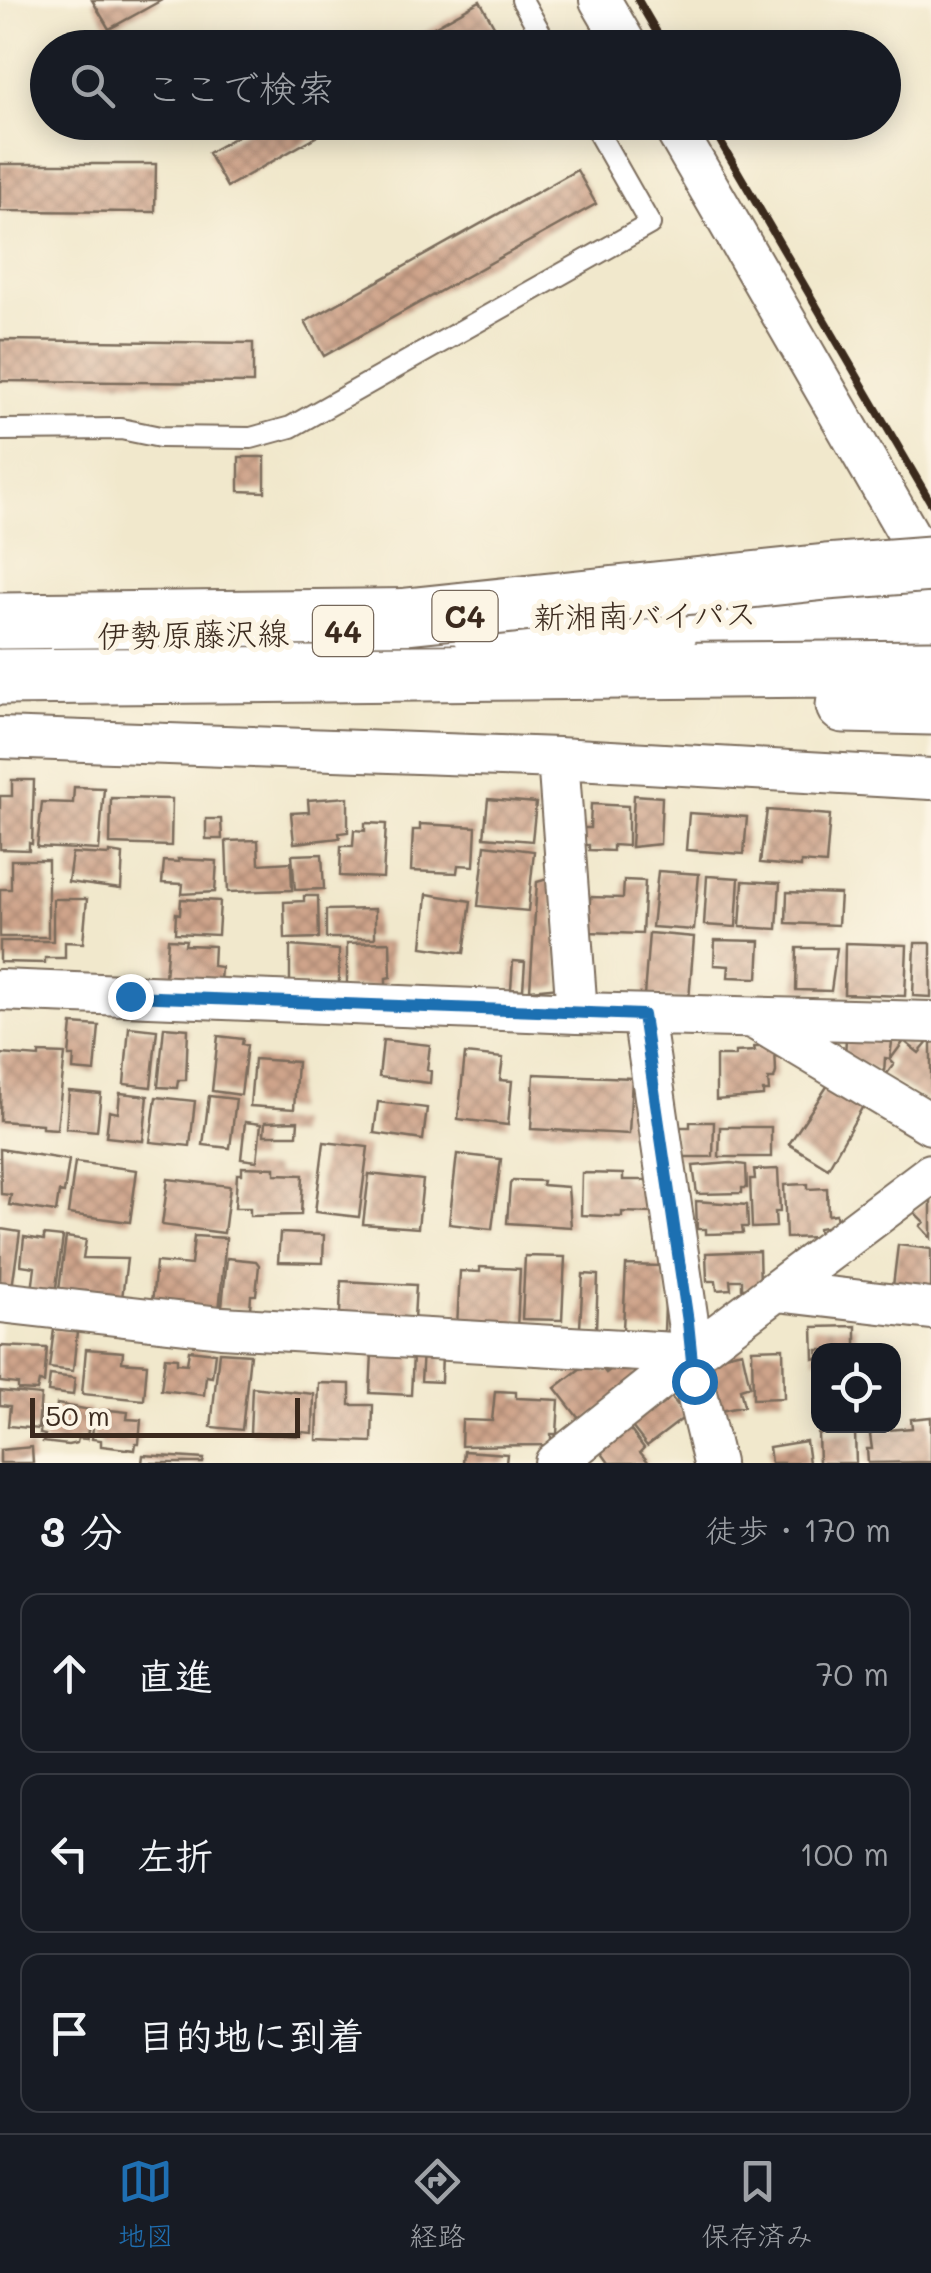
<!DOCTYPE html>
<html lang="ja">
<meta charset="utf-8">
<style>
body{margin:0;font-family:Mali,"Klee One",sans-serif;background:#242831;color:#f1f3f6}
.controls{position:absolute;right:30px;bottom:30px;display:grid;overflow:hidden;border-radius:20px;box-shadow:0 5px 25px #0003}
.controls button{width:90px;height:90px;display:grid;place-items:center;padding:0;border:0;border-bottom:2px solid #363941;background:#171b24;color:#f1f3f6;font:50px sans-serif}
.scale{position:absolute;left:30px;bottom:25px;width:270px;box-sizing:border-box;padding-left:10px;border:5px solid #3b2a1e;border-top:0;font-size:28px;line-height:35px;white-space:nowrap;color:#3b2a1e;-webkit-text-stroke:8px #fcf5e5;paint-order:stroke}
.stop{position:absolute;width:30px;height:30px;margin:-22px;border:8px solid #1f6fb2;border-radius:50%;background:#fff}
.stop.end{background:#1f6fb2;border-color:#fff;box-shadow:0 2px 10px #0008}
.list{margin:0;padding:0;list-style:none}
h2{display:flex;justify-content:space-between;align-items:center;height:130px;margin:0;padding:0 40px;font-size:42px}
h2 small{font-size:32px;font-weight:400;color:#9ea1a6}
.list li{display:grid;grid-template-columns:65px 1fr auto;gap:30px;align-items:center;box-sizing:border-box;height:160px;margin:0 20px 20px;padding:0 20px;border:2px solid #363941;border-radius:20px}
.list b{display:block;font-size:38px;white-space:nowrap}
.list em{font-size:32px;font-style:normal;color:#9ea1a6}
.icon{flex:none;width:55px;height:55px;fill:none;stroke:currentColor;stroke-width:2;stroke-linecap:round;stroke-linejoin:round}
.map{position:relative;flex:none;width:931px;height:1463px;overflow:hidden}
.search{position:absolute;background:#171b24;box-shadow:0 5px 25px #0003;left:30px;right:30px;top:30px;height:110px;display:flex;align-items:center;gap:25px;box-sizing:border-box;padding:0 35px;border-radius:55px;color:#9ea1a6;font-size:38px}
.sheet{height:670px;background:#171b24}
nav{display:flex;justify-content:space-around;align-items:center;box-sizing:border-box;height:140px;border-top:2px solid #363941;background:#171b24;font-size:28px;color:#9ea1a6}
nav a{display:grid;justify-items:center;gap:5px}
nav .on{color:#1f6fb2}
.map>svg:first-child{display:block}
</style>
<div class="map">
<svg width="931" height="1463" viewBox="0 0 931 1463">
<defs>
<pattern id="building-cross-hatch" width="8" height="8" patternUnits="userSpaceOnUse" patternTransform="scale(2.5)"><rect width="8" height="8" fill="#cfa48b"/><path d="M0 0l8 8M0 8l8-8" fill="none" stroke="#a98671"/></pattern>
</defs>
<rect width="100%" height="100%" fill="#fcf5e5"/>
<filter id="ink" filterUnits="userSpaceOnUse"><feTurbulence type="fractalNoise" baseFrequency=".01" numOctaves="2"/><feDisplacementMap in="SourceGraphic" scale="20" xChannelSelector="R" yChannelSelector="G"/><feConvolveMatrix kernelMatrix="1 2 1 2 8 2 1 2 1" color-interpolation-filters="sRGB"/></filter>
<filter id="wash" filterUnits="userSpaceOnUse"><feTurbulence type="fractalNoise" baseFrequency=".0048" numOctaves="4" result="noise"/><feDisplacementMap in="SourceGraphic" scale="40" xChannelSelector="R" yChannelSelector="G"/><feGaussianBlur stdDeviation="2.25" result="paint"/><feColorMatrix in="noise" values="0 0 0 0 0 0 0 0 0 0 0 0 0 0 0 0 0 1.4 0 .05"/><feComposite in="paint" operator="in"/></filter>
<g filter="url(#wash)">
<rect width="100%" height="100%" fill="#f1e8cc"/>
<g id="blocks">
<!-- building -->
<path fill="url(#building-cross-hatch)" d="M 92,0 L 162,0 L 109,29 Z
M 480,1 L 499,35 L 476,48 L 397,48 Z
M 262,122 L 342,122 L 227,187 L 208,153 Z
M 0,164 L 156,164 L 155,212 L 0,211 Z
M 577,170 L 596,204 L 324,356 L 305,322 Z
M 0,340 L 253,343 L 253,383 L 0,381 Z
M 239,457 L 265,457 L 265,492 L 239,491 Z
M 12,780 L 34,780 L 32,844 L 29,843 L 29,850 L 0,849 L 0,796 L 12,796 Z
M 74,787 L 104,788 L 99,850 L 37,847 L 42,802 L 73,803 Z
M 634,795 L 662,797 L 660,844 L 631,847 Z
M 348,797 L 348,832 L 339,833 L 340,838 L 294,843 L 291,813 L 309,812 L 308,800 Z
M 111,798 L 172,799 L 171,846 L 110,844 Z
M 488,799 L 536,803 L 532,841 L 484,837 Z
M 591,804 L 628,806 L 628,846 L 613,845 L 613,851 L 589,850 L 589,845 L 579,845 L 580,828 L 590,828 Z
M 767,810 L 830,815 L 826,864 L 801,862 L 801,867 L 760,863 Z
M 689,813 L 747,817 L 744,854 L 686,850 Z
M 206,819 L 221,819 L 222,839 L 206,839 Z
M 365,823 L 386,824 L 383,878 L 340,876 L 341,846 L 353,846 L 354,830 L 365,831 Z
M 420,824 L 476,827 L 474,866 L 458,865 L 457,873 L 411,871 L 413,830 L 420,830 Z
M 258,840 L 259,864 L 291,862 L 292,890 L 228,892 L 226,841 Z
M 485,845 L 534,851 L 528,911 L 478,906 Z
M 109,852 L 123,854 L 121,889 L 68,882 L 72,853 L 109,855 Z
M 322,854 L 324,889 L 295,890 L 292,855 Z
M 178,859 L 217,861 L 215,892 L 182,894 L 183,884 L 162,883 L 164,861 L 179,862 Z
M 11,860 L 48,860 L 48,937 L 0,937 L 0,889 L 11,889 Z
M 658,871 L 699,874 L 694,930 L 652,927 Z
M 707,876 L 739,878 L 736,927 L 704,925 Z
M 551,878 L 560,987 L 530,990 L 537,882 Z
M 624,880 L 645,881 L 642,934 L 589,932 L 590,897 L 623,898 Z
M 743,881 L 780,883 L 777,929 L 740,927 Z
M 787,892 L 840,894 L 838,925 L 786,923 Z
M 427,894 L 471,901 L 464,953 L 422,947 Z
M 304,896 L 318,896 L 319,938 L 285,939 L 284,902 L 304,901 Z
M 53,899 L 87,899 L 83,943 L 65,942 L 65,958 L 45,958 L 45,963 L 0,962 L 0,941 L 53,941 Z
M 181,899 L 220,901 L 218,935 L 175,933 L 176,913 L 180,914 Z
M 375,909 L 375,938 L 326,938 L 326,910 Z
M 649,933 L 694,937 L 689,1000 L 644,996 Z
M 168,939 L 186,940 L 185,945 L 214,946 L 213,966 L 221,967 L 220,981 L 165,978 Z
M 715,940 L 760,941 L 758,978 L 728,977 L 729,966 L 714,965 Z
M 390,942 L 391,977 L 386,978 L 386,986 L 347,987 L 347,943 Z
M 845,943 L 907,945 L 905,996 L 844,994 Z
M 915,943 L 931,943 L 931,997 L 913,996 Z
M 290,946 L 339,950 L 339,983 L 290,982 Z
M 797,948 L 837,948 L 831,991 L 796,990 Z
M 513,961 L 525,962 L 523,990 L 511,989 Z
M 72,1024 L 99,1026 L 95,1072 L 73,1070 L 74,1056 L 69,1056 Z
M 129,1027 L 157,1030 L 151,1087 L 124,1084 Z
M 164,1027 L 188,1029 L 186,1080 L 178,1080 L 177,1088 L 158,1087 Z
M 218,1036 L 243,1039 L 242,1044 L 247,1045 L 241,1095 L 212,1091 Z
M 846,1038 L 892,1042 L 890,1059 L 885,1058 L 884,1073 L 845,1057 Z
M 383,1040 L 430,1045 L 427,1070 L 431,1071 L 430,1083 L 379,1077 Z
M 904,1041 L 919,1053 L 929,1041 L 931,1043 L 931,1103 L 886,1075 L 894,1064 L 890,1060 Z
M 754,1047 L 775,1047 L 776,1072 L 774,1079 L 768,1079 L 769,1091 L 763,1091 L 763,1096 L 716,1100 L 716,1056 L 735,1056 L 735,1052 L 755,1051 Z
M 39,1053 L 65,1054 L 57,1129 L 42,1128 L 42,1124 L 0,1121 L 1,1054 L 39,1057 Z
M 465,1054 L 503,1058 L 500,1080 L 512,1081 L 508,1125 L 458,1119 Z
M 254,1059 L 297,1062 L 294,1109 L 250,1106 Z
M 534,1074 L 632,1078 L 629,1134 L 531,1129 Z
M 828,1085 L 863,1106 L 828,1168 L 789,1144 Z
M 69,1091 L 101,1094 L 97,1131 L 66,1128 Z
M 120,1093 L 148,1096 L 143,1141 L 106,1137 L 109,1111 L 118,1113 Z
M 209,1096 L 236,1099 L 230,1148 L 203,1145 Z
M 156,1097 L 195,1101 L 190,1146 L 150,1142 Z
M 378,1102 L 427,1108 L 423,1140 L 374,1133 Z
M 298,1121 L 297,1135 L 264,1135 L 265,1122 Z
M 245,1122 L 261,1124 L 257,1161 L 241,1159 Z
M 690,1122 L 714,1122 L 713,1157 L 675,1157 L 675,1127 L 690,1127 Z
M 720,1127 L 771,1127 L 771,1157 L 719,1157 Z
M 324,1142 L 368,1147 L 359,1217 L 315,1212 Z
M 0,1149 L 69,1160 L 64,1193 L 59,1192 L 56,1212 L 9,1205 L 11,1195 L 1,1194 Z
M 457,1154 L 501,1159 L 492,1229 L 449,1224 Z
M 75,1162 L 137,1170 L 130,1222 L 68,1214 Z
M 731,1163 L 746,1165 L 747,1188 L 742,1188 L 742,1193 L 697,1194 L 693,1166 Z
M 242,1167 L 275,1168 L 275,1174 L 303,1175 L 301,1215 L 250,1216 L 250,1208 L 235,1208 L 237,1174 L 242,1174 Z
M 778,1169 L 780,1212 L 775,1212 L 776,1227 L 752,1228 L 750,1179 L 755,1179 L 754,1170 Z
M 582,1173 L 623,1174 L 623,1180 L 653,1180 L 652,1213 L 622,1212 L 622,1217 L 581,1215 Z
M 369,1174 L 423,1180 L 418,1228 L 363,1224 Z
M 168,1179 L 230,1186 L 224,1233 L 162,1225 Z
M 513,1180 L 543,1181 L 542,1185 L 568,1187 L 571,1227 L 507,1223 L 510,1184 Z
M 808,1184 L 808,1189 L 827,1188 L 828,1215 L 836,1214 L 837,1225 L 818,1228 L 819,1237 L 786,1238 L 784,1185 Z
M 931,1197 L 931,1238 L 920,1226 L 924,1222 L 914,1212 Z
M 696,1201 L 747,1205 L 748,1227 L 742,1227 L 743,1233 L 706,1234 L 706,1229 L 697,1229 Z
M 1,1229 L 20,1232 L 12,1288 L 0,1287 Z
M 280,1233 L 324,1235 L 323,1263 L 278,1262 Z
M 44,1235 L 63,1237 L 55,1294 L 32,1291 L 35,1267 L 21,1265 L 24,1237 L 44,1240 Z
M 194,1236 L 226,1238 L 219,1311 L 152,1304 L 156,1262 L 191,1265 Z
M 66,1237 L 86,1240 L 83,1258 L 127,1259 L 122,1298 L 58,1297 Z
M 898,1245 L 931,1249 L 931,1295 L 893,1286 Z
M 759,1251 L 760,1287 L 742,1288 L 742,1280 L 730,1280 L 731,1289 L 717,1290 L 716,1281 L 707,1281 L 706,1253 Z
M 525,1256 L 565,1257 L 562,1320 L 522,1319 Z
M 227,1258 L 256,1261 L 259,1265 L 256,1295 L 251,1295 L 250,1309 L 222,1306 Z
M 626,1265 L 661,1266 L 661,1276 L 666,1276 L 664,1332 L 623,1330 Z
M 480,1267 L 520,1269 L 517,1329 L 457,1326 L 460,1271 L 480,1272 Z
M 583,1274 L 598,1275 L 596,1329 L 580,1328 Z
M 341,1281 L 416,1285 L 414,1319 L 340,1315 Z
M 856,1326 L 856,1350 L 818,1350 L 818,1358 L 814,1359 L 813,1327 Z
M 54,1329 L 77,1331 L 73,1371 L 49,1368 Z
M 0,1346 L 47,1348 L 44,1383 L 39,1382 L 37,1391 L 18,1390 L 18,1384 L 0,1382 Z
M 783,1348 L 784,1398 L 753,1399 L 752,1349 Z
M 86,1349 L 123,1352 L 122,1362 L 147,1364 L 144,1400 L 82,1394 Z
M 189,1350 L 215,1353 L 212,1377 L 206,1376 L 204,1395 L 161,1390 L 165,1357 L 177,1358 L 177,1363 L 187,1364 Z
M 423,1351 L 442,1352 L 441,1382 L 421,1381 Z
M 742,1351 L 750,1386 L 740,1389 L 744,1406 L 716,1412 L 703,1360 Z
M 219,1352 L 250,1354 L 242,1430 L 211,1427 Z
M 372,1353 L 413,1355 L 411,1395 L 370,1393 Z
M 594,1358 L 606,1373 L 625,1359 L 641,1380 L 583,1424 L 555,1388 Z
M 50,1375 L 75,1378 L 73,1395 L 48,1392 Z
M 319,1383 L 350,1384 L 350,1405 L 373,1405 L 372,1442 L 317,1440 Z
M 252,1387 L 314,1394 L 313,1433 L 301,1432 L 301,1436 L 250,1433 Z
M 0,1391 L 41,1395 L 38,1429 L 8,1426 L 10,1406 L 0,1405 Z
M 495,1391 L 516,1392 L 516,1398 L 559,1400 L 557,1434 L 551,1434 L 551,1445 L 461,1446 L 462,1420 L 492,1421 Z
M 669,1394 L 686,1416 L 647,1446 L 629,1423 Z
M 57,1404 L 90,1410 L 87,1439 L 78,1438 L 77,1443 L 68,1445 L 43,1442 L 45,1435 L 40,1434 L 42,1410 L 56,1412 Z
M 109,1410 L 128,1412 L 127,1419 L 141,1420 L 139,1443 L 136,1443 L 135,1450 L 101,1446 L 101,1440 L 92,1439 L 94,1412 Z
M 931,1417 L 931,1462 L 868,1463 L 867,1449 L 872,1449 L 870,1435 L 874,1431 L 912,1428 L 911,1419 Z
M 628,1427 L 644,1448 L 640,1452 L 649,1463 L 609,1463 L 596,1445 Z
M 855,1433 L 856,1463 L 819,1463 L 818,1434 Z
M 806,1441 L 809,1463 L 771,1463 L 769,1447 Z
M 32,1447 L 33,1463 L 0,1463 L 0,1450 Z
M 464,1451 L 507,1454 L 506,1463 L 463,1463 Z
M 143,1455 L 204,1459 L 203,1463 L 142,1463 Z"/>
</g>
</g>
<g filter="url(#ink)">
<use href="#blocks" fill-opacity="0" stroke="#7b6c5b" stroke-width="2.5"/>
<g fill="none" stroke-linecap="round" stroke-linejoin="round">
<!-- lane casing -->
<g stroke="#7b6c5b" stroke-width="24">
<path id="lane" d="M 522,0 L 549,48
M 0,430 L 121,429 L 160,437 L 251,438 L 291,427 L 650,224 L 592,122"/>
</g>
<!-- street casing -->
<g stroke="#7b6c5b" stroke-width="44">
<path id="street" d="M 600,0 L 628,48
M 671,122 L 931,573
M 0,738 L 558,758 L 931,779
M 558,758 L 577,1013
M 0,990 L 577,1013 L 931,1022
M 643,1015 L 688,1322 L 694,1381 L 714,1463
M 755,1019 L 931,1124
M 777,1291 L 931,1309
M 0,1302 L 221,1327 L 692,1354
M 555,1463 L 692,1354 L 931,1174"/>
</g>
<!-- primary casing -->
<g stroke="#7b6c5b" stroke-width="59">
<path id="primary" d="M 478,629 L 672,627"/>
</g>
<!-- highway casing -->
<g stroke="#7b6c5b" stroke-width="59">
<path id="highway" d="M 623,614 L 931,611
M 0,621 L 457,616
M 0,677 L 931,668
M 844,705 L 931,707"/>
</g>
<!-- lane -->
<use href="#lane" stroke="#fff" stroke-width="20"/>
<!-- street -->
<use href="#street" stroke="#fff" stroke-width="40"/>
<!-- primary -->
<use href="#primary" stroke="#fff" stroke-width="55"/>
<!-- highway -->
<use href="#highway" stroke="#fff" stroke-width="55"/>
<!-- rail -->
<path stroke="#3b2a1e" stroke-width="8" d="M 638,0 L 666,48
M 709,122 L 931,503"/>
<!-- highway-bridge casing -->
<g stroke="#7b6c5b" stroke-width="59" stroke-linecap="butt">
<path id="highway-bridge" d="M 407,616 L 826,572 L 931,564"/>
</g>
<!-- highway-bridge -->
<use href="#highway-bridge" stroke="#fff" stroke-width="55"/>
</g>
</g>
<g fill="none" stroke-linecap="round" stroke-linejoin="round" filter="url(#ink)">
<!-- route -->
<path stroke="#1f6fb2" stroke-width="12" d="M 130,996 L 643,1015 L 688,1322 L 694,1381"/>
</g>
<g text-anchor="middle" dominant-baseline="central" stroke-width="10" stroke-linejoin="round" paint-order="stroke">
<!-- shield labels -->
<g fill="#fcf5e5" stroke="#75675a" stroke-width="2.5">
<rect x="432.5" y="591" width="65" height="50" rx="8"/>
<rect x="313" y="606" width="60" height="50" rx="8"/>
</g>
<g font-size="30" font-weight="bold" fill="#3b2a1e">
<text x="465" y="616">C4</text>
<text x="343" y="631">44</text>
</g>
<!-- street labels -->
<g font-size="32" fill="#3b2a1e" stroke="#fcf5e5">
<text transform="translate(645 614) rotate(-1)">新湘南バイパス</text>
<text transform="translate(193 633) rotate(-1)">伊勢原藤沢線</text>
</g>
</g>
</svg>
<div class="controls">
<button><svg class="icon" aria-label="locate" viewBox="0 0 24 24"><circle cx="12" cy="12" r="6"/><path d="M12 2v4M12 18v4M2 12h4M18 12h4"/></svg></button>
</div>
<div class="scale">50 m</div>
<div class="stop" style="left:694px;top:1381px"></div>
<div class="stop end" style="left:130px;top:996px"></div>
<div class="search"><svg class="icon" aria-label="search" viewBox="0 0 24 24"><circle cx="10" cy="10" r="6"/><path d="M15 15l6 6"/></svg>ここで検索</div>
</div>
<section class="sheet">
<h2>3 分<small>徒歩 · 170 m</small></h2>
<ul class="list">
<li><svg class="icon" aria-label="ahead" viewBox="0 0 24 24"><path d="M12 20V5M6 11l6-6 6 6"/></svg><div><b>直進</b></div><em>70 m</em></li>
<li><svg class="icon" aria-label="left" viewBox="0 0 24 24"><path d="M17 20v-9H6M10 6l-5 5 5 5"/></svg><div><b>左折</b></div><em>100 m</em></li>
<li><svg class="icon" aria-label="arrive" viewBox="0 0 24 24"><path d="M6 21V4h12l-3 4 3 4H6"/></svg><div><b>目的地に到着</b></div></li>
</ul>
</section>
<nav>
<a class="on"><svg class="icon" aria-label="map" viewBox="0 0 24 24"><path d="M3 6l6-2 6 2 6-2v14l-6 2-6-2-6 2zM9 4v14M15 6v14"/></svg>地図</a>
<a><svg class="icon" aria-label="directions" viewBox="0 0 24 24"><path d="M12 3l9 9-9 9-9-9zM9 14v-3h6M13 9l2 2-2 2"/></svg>経路</a>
<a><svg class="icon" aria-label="saved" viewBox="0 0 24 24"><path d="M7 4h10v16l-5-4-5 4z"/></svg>保存済み</a>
</nav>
